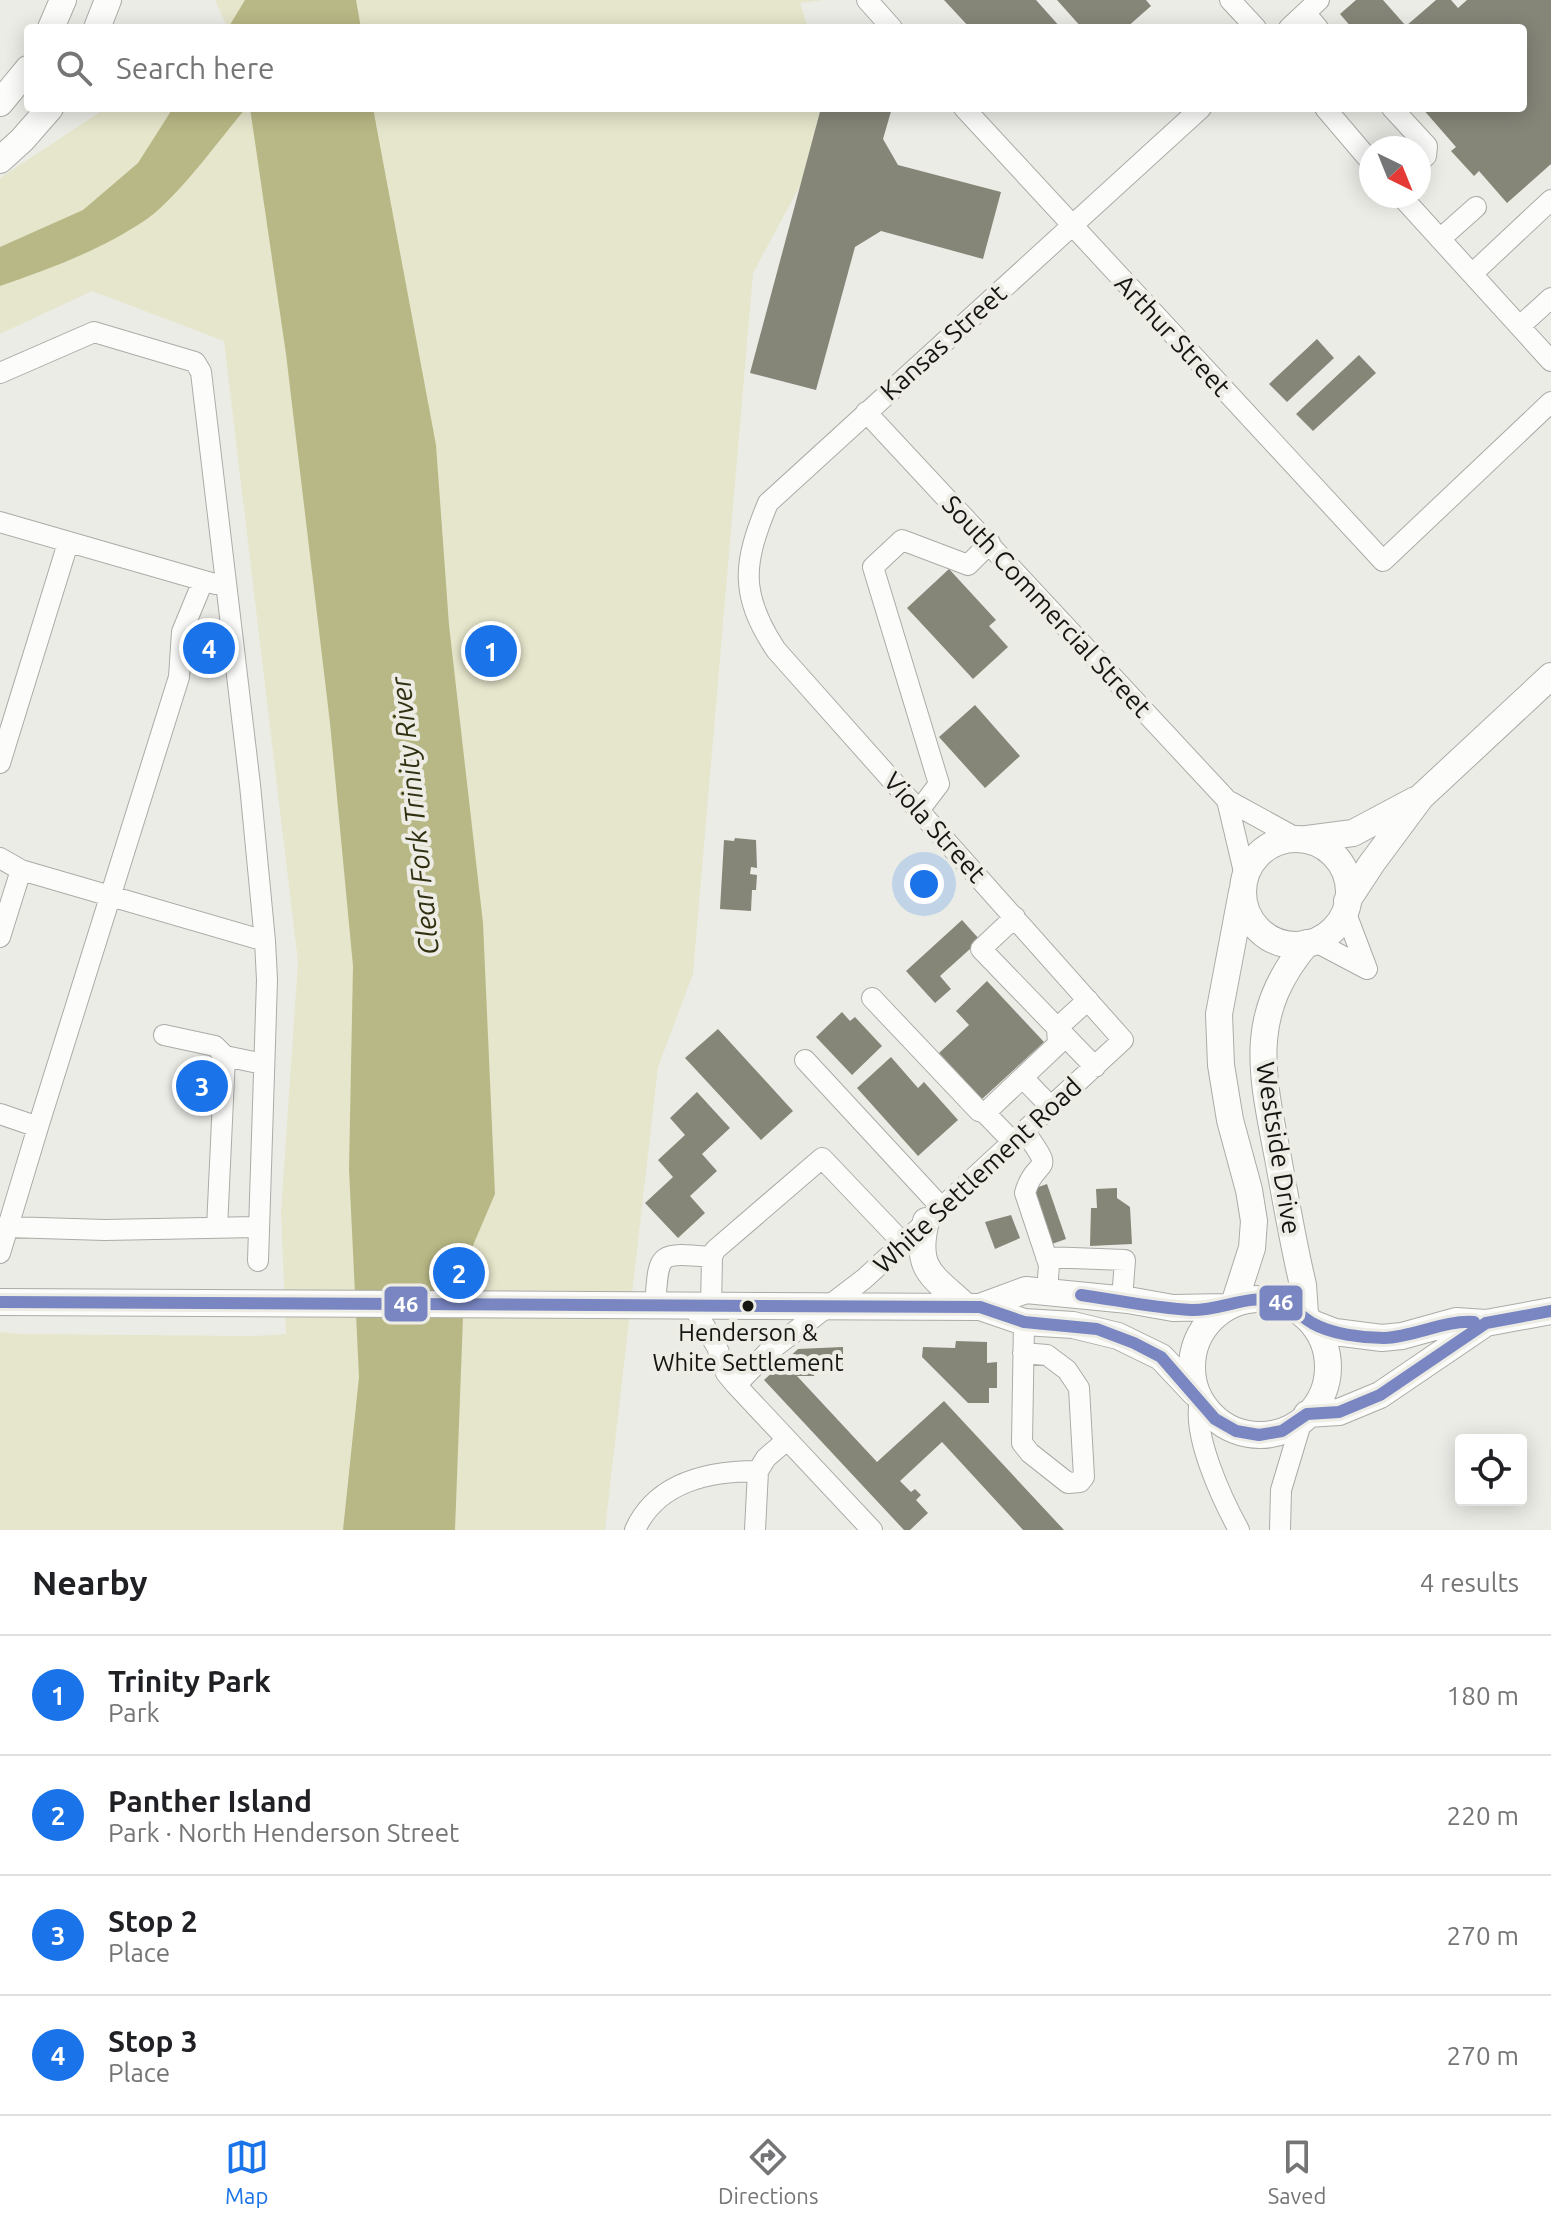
<!DOCTYPE html>
<meta charset="utf-8">
<style>
body{margin:0;font-family:Ubuntu,sans-serif;background:#f2f2f2;color:#202124}
.controls{position:absolute;right:24px;bottom:24px;display:grid;overflow:hidden;border-radius:8px;box-shadow:0 4px 20px #0003}
.controls button{width:72px;height:72px;display:grid;place-items:center;padding:0;border:0;border-bottom:2px solid #e0e0e0;background:#fff;color:#202124;font:40px sans-serif}
.compass{position:absolute;left:1359px;top:136px;width:72px;height:72px;border-radius:50%;background:#fff;box-shadow:0 4px 20px #0003;rotate:137deg}
.you{position:absolute;left:924px;top:884px;width:28px;height:28px;margin:-20px;border:6px solid #fff;border-radius:50%;background:#1a73e8;box-shadow:0 0 0 12px #1a73e833}
.badge{display:grid;place-items:center;width:52px;height:52px;border-radius:50%;background:#1a73e8;color:#fff;font-size:26px;font-weight:700}
.pin{position:absolute;translate:-50% -50%;border:4px solid #fff;box-shadow:0 2px 8px #0006}
.list{margin:0;padding:0;list-style:none}
h2{display:flex;justify-content:space-between;align-items:center;height:104px;margin:0;padding:0 32px;font-size:34px}
h2 small{font-size:26px;font-weight:400;color:#757577}
.list li{display:grid;grid-template-columns:52px 1fr auto;gap:24px;align-items:center;box-sizing:border-box;height:120px;padding:0 32px;border-top:2px solid #e0e0e0}
.list b{display:block;font-size:30px;white-space:nowrap}
.list p{margin:0;font-size:26px;white-space:nowrap;color:#757577}
.list em{font-size:26px;font-style:normal;color:#757577}
.icon{flex:none;width:44px;height:44px;fill:none;stroke:currentColor;stroke-width:2;stroke-linecap:round;stroke-linejoin:round}
.map{position:relative;flex:none;width:1551px;height:1530px;overflow:hidden}
.search{position:absolute;background:#fff;box-shadow:0 4px 20px #0003;left:24px;right:24px;top:24px;height:88px;display:flex;align-items:center;gap:20px;box-sizing:border-box;padding:0 28px;border-radius:8px;color:#757577;font-size:30px}
.sheet{height:584px;background:#fff}
nav{display:flex;justify-content:space-around;align-items:center;box-sizing:border-box;height:112px;border-top:2px solid #e0e0e0;background:#fff;font-size:22px;color:#757577}
nav a{display:grid;justify-items:center;gap:4px}
nav .on{color:#1a73e8}
.map>svg:first-child{display:block}
</style>
<div class="map">
<svg width="1551" height="1530" viewBox="0 0 1551 1530">
<rect width="100%" height="100%" fill="#ecece7"/>
<!-- green -->
<path fill="#e6e6cc" d="M 215,0 L 824,0 L 800,3 L 808,28 L 228,28 Z
M 106,108 L 821,108 L 801,184 L 753,273 L 693,974 L 658,1067 L 605,1530 L 0,1530 L 0,1332 L 21,1334 L 255,1336 L 286,1334 L 281,1212 L 298,962 L 224,341 L 92,291 L 0,334 L 0,178 Z"/>
<!-- water -->
<path fill="#b8b886" d="M 245,0 L 356,0 L 361,28 L 228,28 Z
M 173,108 L 246,108 C 219,140 180,195 147,219 C 103,249 50,269 0,286 L 0,247 L 83,210 L 138,163 Z
M 250,108 L 373,108 L 436,445 L 449,625 L 483,923 L 495,1194 L 465,1264 L 455,1530 L 343,1530 L 359,1377 L 349,1169 L 353,966 L 330,723 L 286,354 Z"/>
<!-- building -->
<path fill="#858578" d="M 944,0 L 1036,0 L 1061,28 L 970,28 Z
M 1057,0 L 1146,0 L 1151,6 L 1126,28 L 1082,28 Z
M 1356,0 L 1383,0 L 1406,26 L 1436,0 L 1451,0 L 1458,8 L 1467,0 L 1551,0 L 1551,164 L 1507,203 L 1479,171 L 1474,176 L 1451,151 L 1456,147 L 1422,108 L 1523,108 L 1523,28 L 1352,28 L 1340,14 Z
M 821,108 L 892,108 L 883,139 L 898,165 L 1001,192 L 983,259 L 881,231 L 855,247 L 816,390 L 750,373 Z
M 1317,339 L 1334,358 L 1287,402 L 1269,384 Z
M 1359,355 L 1376,373 L 1313,431 L 1296,414 Z
M 949,569 L 996,620 L 989,626 L 1008,647 L 973,679 L 907,608 Z
M 218,627 L 220,669 L 201,670 L 199,628 Z
M 975,705 L 1020,756 L 985,788 L 939,737 Z
M 735,838 L 756,840 L 757,868 L 751,867 L 750,874 L 757,875 L 756,890 L 752,890 L 751,911 L 720,909 L 724,840 L 734,841 Z
M 962,920 L 980,940 L 940,976 L 951,989 L 935,1003 L 906,971 Z
M 987,981 L 1044,1042 L 982,1099 L 939,1053 L 969,1025 L 956,1011 Z
M 842,1012 L 850,1021 L 855,1017 L 882,1046 L 852,1075 L 816,1037 Z
M 718,1029 L 793,1111 L 761,1140 L 685,1058 Z
M 891,1057 L 918,1088 L 924,1082 L 958,1120 L 918,1156 L 857,1088 Z
M 211,1064 L 213,1106 L 194,1107 L 192,1065 Z
M 697,1092 L 730,1128 L 702,1154 L 717,1171 L 690,1196 L 705,1213 L 678,1238 L 645,1203 L 673,1177 L 658,1160 L 685,1135 L 670,1118 Z
M 1047,1184 L 1066,1239 L 1049,1245 L 1030,1190 Z
M 1117,1188 L 1117,1198 L 1130,1207 L 1132,1244 L 1090,1246 L 1091,1208 L 1097,1208 L 1096,1189 Z
M 1011,1215 L 1020,1238 L 995,1249 L 985,1222 Z
M 956,1341 L 987,1342 L 987,1363 L 997,1362 L 997,1388 L 989,1388 L 989,1403 L 968,1403 L 922,1357 L 923,1347 L 955,1348 Z
M 843,1347 L 843,1371 L 815,1372 L 814,1376 L 797,1376 L 877,1462 L 944,1401 L 1064,1530 L 1023,1530 L 942,1442 L 900,1481 L 911,1492 L 915,1489 L 921,1495 L 916,1500 L 928,1513 L 910,1530 L 904,1530 L 764,1380 L 798,1349 Z"/>
<g fill="none" stroke-linecap="round" stroke-linejoin="round">
<!-- minor casing -->
<g stroke="#ababa7" stroke-width="22">
<path id="minor" d="M 867,0 L 892,28
M 1230,0 L 1256,28
M 1305,13 L 1318,28
M 1289,28 L 1319,0
M 964,108 L 1383,561 L 1551,402
M 1325,108 L 1371,162
M 1392,108 L 1427,146 L 1426,156 L 1419,162
M 1401,196 L 1551,361
M 1440,239 L 1476,207
M 1472,274 L 1551,200
M 1520,326 L 1551,298
M 0,373 L 94,332 L 195,362 L 201,372 L 250,785 L 265,941 L 21,870
M 866,412 L 1227,800 L 1298,839
M 0,522 L 215,584
M 0,763 L 68,543
M 1227,800 L 1245,876
M 920,809 L 939,784 L 873,567 L 902,540 L 968,565 L 990,543
M 0,858 L 21,870 L 0,937
M 1345,911 L 1367,969
M 1015,917 L 981,949 L 1095,1067
M 1314,941 L 1367,969
M 872,998 L 979,1111 L 985,1113 L 1058,1044 L 1057,1028 L 1088,1000
M 164,1035 L 215,1046 L 225,1056
M 805,1060 L 941,1207
M 1023,1078 L 1051,1107
M 985,1113 L 1013,1142
M 0,1114 L 38,1127 L 0,1253
M 38,1127 L 179,677 L 182,632 L 203,581
M 1024,1131 C 1059,1178 1035,1155 1025,1193 L 1049,1265 L 1047,1291
M 8,1227 L 105,1230 L 259,1227
M 217,1228 L 225,1056 L 263,1064
M 1046,1257 L 1125,1260 L 1122,1300
M 258,1261 L 267,980 L 265,941
M 655,1306 C 659,1252 656,1252 712,1257
M 711,1307 L 712,1257 L 715,1250 L 822,1158 L 903,1243
M 694,1308 L 717,1347 L 726,1373 L 736,1385 L 872,1530
M 1023,1353 L 1047,1355 L 1067,1370 L 1079,1388 L 1084,1477 L 1080,1482 L 1068,1483 L 1030,1453 L 1022,1443 L 1024,1322
M 736,1385 L 768,1352 L 864,1279 L 1123,1040 L 776,650 C 739,594 743,563 768,503 L 1201,108
M 1200,1401 C 1192,1435 1222,1499 1239,1530
M 635,1530 C 657,1481 710,1471 758,1471
M 755,1530 L 758,1471 L 766,1458 L 787,1440
M 1280,1530 L 1281,1490 L 1302,1420"/>
</g>
<!-- major casing -->
<g stroke="#ababa7" stroke-width="28">
<path id="major" d="M 51,28 L 63,0
M 97,28 L 108,0
M 0,103 L 28,69
M 0,160 L 22,140 L 50,108
M 1307,839 L 1353,833 L 1415,800
M1243 892a53 53 0 1 1 106 0a53 53 0 1 1-106 0Z
M 1347,901 L 1372,863 L 1421,797 L 1551,676
M 926,1221 C 914,1270 932,1275 966,1307
M1192 1367a68 68 0 1 1 136 0a68 68 0 1 1-136 0Z
M 0,1302 L 980,1307 L 1024,1322 L 1073,1325 L 1118,1336 L 1161,1357 L 1195,1393
M 1234,1304 L 1252,1248 L 1254,1221 L 1249,1190 L 1230,1120 L 1221,1065 L 1219,1014 L 1242,892
M 980,1307 L 1026,1290 L 1128,1300 L 1173,1308 L 1225,1307
M 1305,1314 L 1303,1285 C 1293,1243 1286,1201 1278,1158 C 1262,1074 1246,1015 1307,943
M 1312,1323 L 1335,1332 L 1382,1338 L 1402,1336 L 1456,1321 L 1486,1323 L 1551,1311
M 1307,1414 L 1339,1412 L 1380,1395 L 1486,1323"/>
</g>
<!-- minor -->
<use href="#minor" stroke="#fcfcfb" stroke-width="20"/>
<!-- major -->
<use href="#major" stroke="#fcfcfb" stroke-width="26"/>
<!-- bus-1 casing -->
<g stroke="#edede6" stroke-width="18">
<path id="bus-1" d="M 1081,1295 C 1117,1300 1154,1308 1191,1310 C 1220,1311 1248,1294 1276,1301 C 1291,1305 1299,1315 1312,1323 C 1331,1334 1362,1338 1384,1338 C 1415,1337 1443,1320 1474,1322
M 0,1302 L 980,1307 L 1024,1322 L 1097,1329 L 1134,1343 L 1161,1357 L 1215,1419 L 1236,1431 L 1259,1435 L 1282,1431 L 1307,1414 L 1339,1412 L 1380,1395 L 1486,1323 L 1551,1311"/>
</g>
<!-- bus-1 -->
<use href="#bus-1" stroke="#7986c2" stroke-width="12"/>
</g>
<!-- markers -->
<circle fill="#151512" stroke="#edede6" stroke-width="3" cx="748" cy="1306" r="7"/>
<g text-anchor="middle" dominant-baseline="central" stroke-width="8" stroke-linejoin="round" paint-order="stroke">
<!-- bus labels -->
<g font-size="24" fill="#151512" stroke="#edede6">
<text x="748" y="1332">Henderson &amp;<tspan x="748" dy="30">White Settlement</tspan></text>
</g>
<!-- street labels -->
<g font-size="26" fill="#151512" stroke="#edede6">
<text transform="translate(1173 335) rotate(47)">Arthur Street</text>
<text transform="translate(943 342) rotate(-42)">Kansas Street</text>
<text transform="translate(1047 606) rotate(47)">South Commercial Street</text>
<text transform="translate(935 827) rotate(48)">Viola Street</text>
<text transform="translate(1279 1148) rotate(81)">Westside Drive</text>
<text transform="translate(977 1175) rotate(-43)">White Settlement Road</text>
</g>
<!-- water labels -->
<g font-size="28" font-style="italic" fill="#313011" stroke="#edede6">
<text transform="translate(414 816) rotate(-96)">Clear Fork Trinity River</text>
</g>
</g>
<g stroke="#edede6" stroke-width="3">
<rect x="1258" y="1284" width="46" height="38" rx="8" fill="#7986c2"/>
<rect x="383" y="1285" width="46" height="38" rx="8" fill="#7986c2"/>
</g>
<g font-size="22" text-anchor="middle" font-weight="bold" fill="#fff">
<text x="1281" y="1310">46</text>
<text x="406" y="1312">46</text>
</g>
</svg>
<div class="controls">
<button><svg class="icon" aria-label="locate" viewBox="0 0 24 24"><circle cx="12" cy="12" r="6"/><path d="M12 2v4M12 18v4M2 12h4M18 12h4"/></svg></button>
</div>
<svg class="compass" viewBox="-18 -18 36 36"><path d="M0-13l5 13h-10z" fill="#e53935"/><path d="M0 13l5-13h-10z" fill="#757577"/></svg>
<div class="you"></div>
<div class="pin badge" style="left:491px;top:651px">1</div>
<div class="pin badge" style="left:459px;top:1273px">2</div>
<div class="pin badge" style="left:202px;top:1086px">3</div>
<div class="pin badge" style="left:209px;top:648px">4</div>
<div class="search"><svg class="icon" aria-label="search" viewBox="0 0 24 24"><circle cx="10" cy="10" r="6"/><path d="M15 15l6 6"/></svg>Search here</div>
</div>
<section class="sheet">
<h2>Nearby<small>4 results</small></h2>
<ul class="list">
<li><span class="badge">1</span><div><b>Trinity Park</b><p>Park</p></div><em>180 m</em></li>
<li><span class="badge">2</span><div><b>Panther Island</b><p>Park · North Henderson Street</p></div><em>220 m</em></li>
<li><span class="badge">3</span><div><b>Stop 2</b><p>Place</p></div><em>270 m</em></li>
<li><span class="badge">4</span><div><b>Stop 3</b><p>Place</p></div><em>270 m</em></li>
</ul>
</section>
<nav>
<a class="on"><svg class="icon" aria-label="map" viewBox="0 0 24 24"><path d="M3 6l6-2 6 2 6-2v14l-6 2-6-2-6 2zM9 4v14M15 6v14"/></svg>Map</a>
<a><svg class="icon" aria-label="directions" viewBox="0 0 24 24"><path d="M12 3l9 9-9 9-9-9zM9 14v-3h6M13 9l2 2-2 2"/></svg>Directions</a>
<a><svg class="icon" aria-label="saved" viewBox="0 0 24 24"><path d="M7 4h10v16l-5-4-5 4z"/></svg>Saved</a>
</nav>
